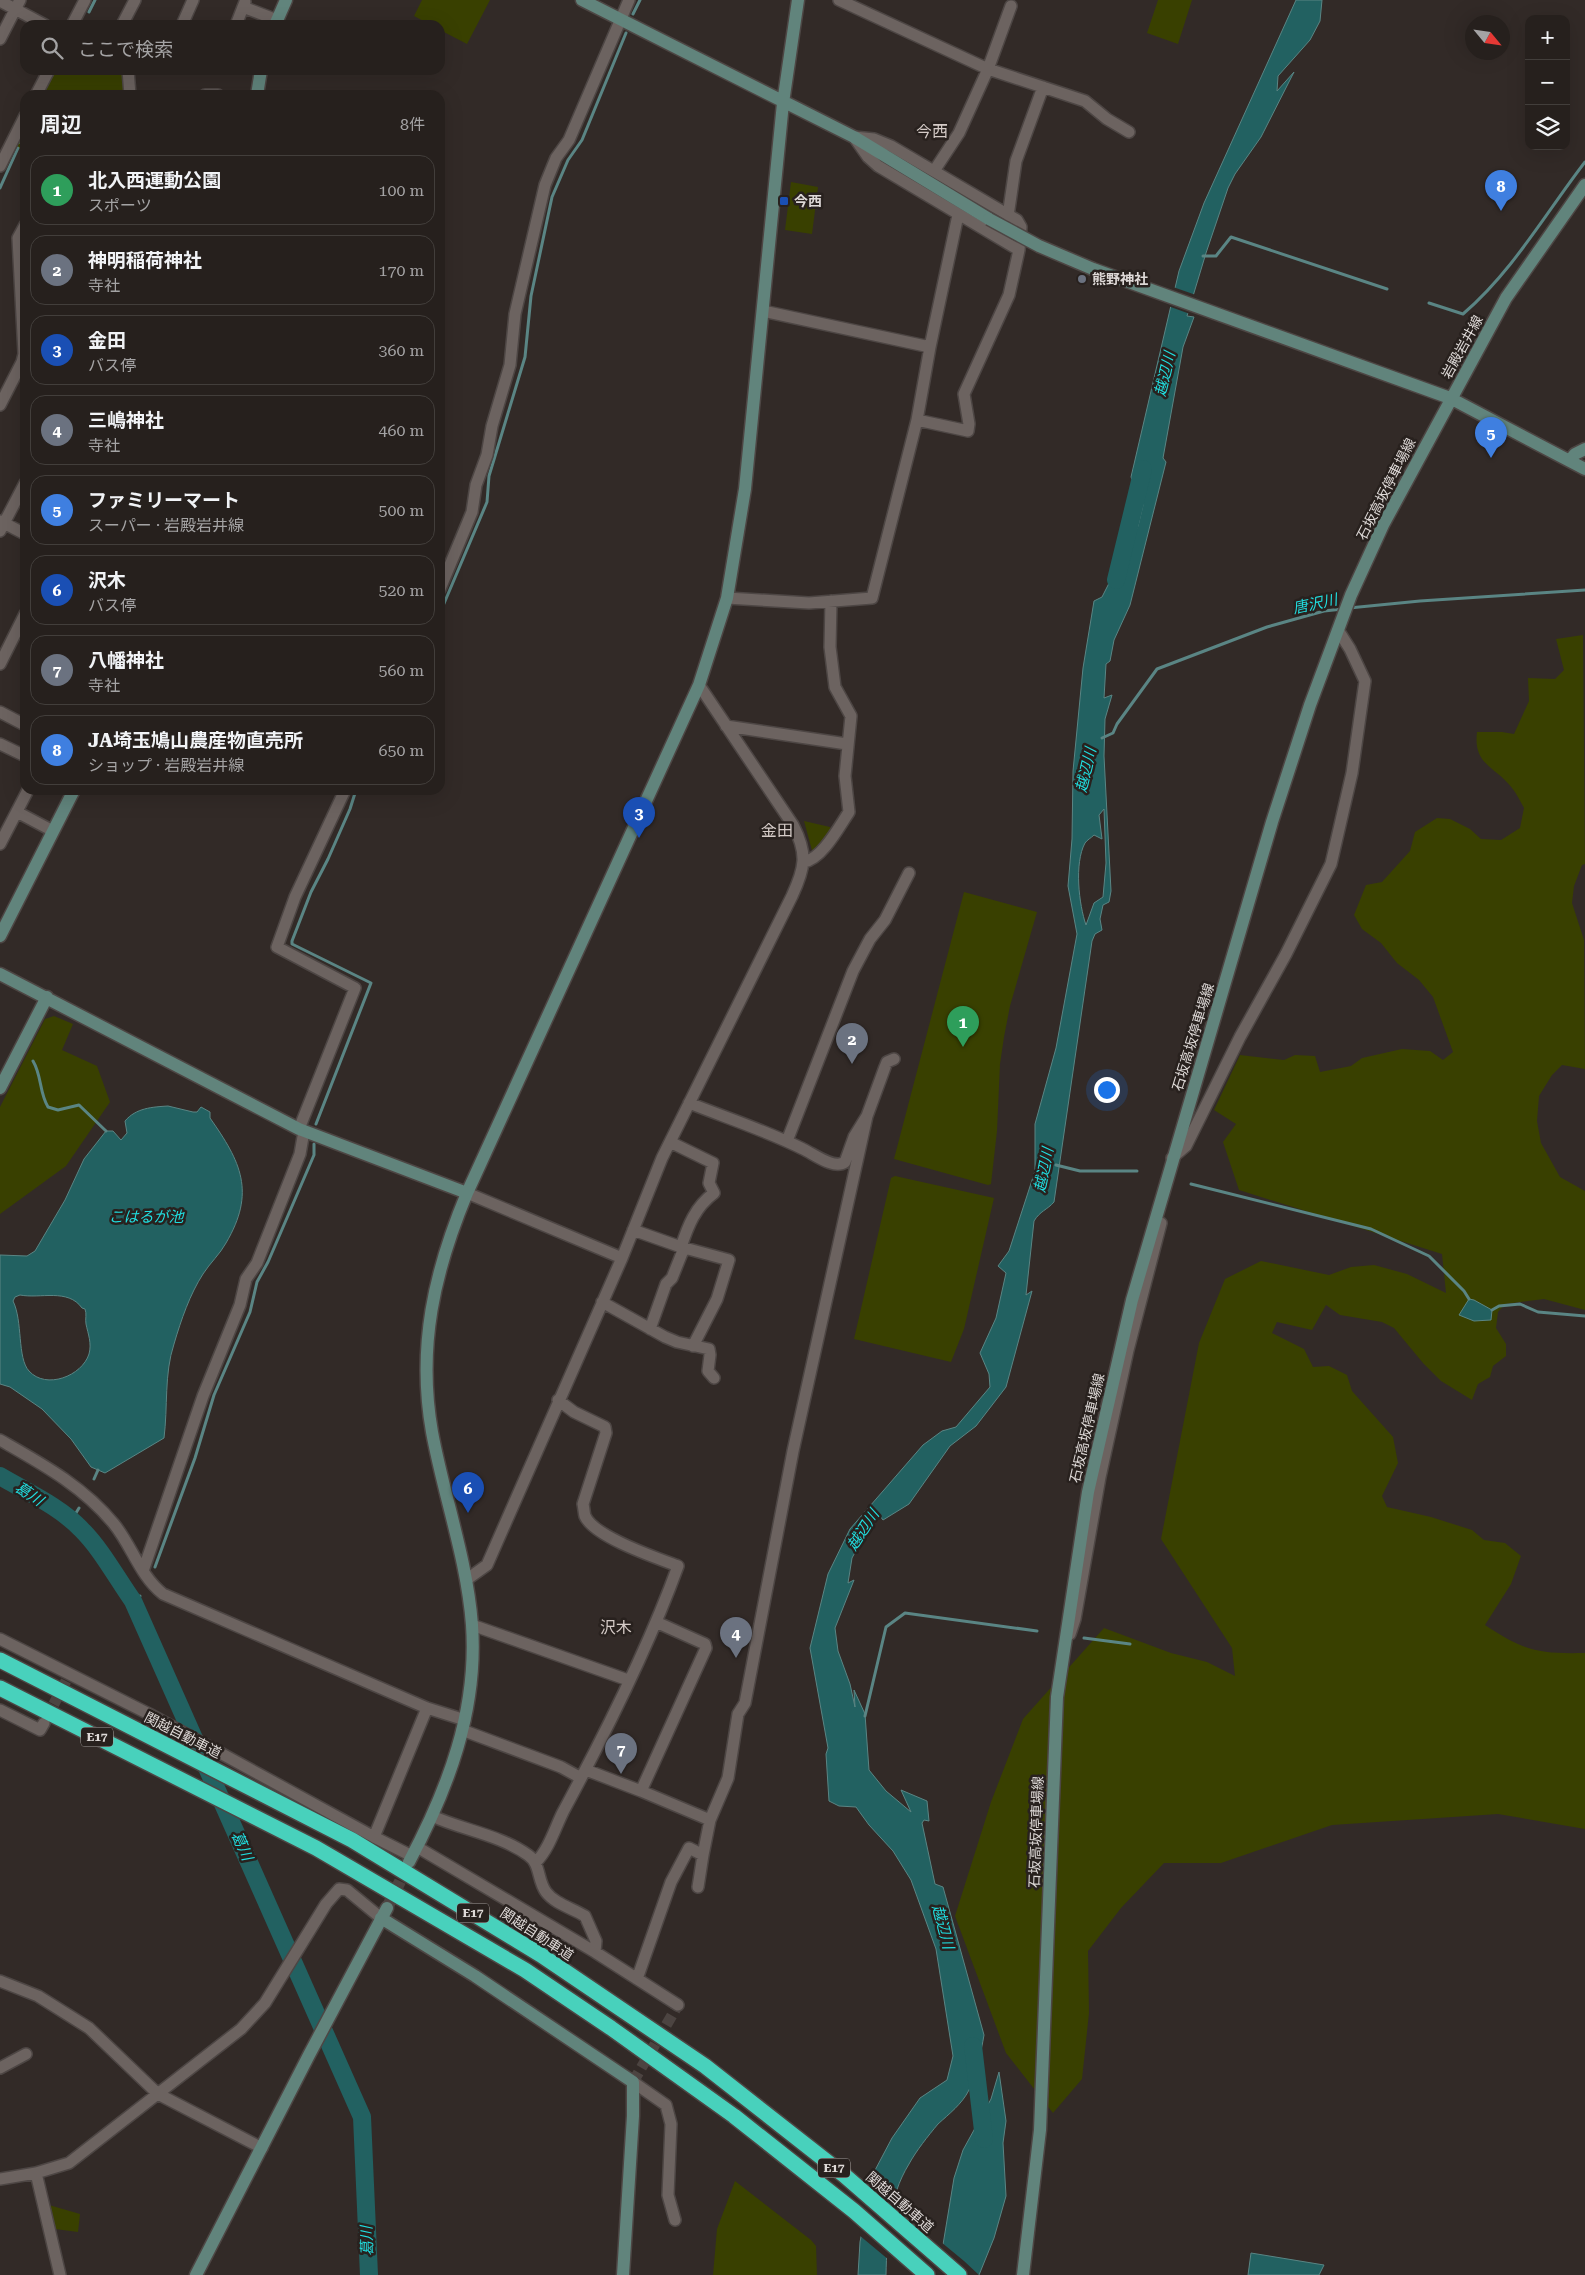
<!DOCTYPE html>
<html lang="ja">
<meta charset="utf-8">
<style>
body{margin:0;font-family:"Roboto Serif","Noto Sans JP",serif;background:#322d2a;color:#f1f3f6}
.controls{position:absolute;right:15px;top:15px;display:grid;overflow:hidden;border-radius:10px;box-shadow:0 5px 20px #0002}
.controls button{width:45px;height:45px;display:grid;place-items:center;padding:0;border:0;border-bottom:1px solid #423e3b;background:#26201d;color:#f1f3f6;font:25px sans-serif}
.compass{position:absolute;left:1465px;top:15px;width:45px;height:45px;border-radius:50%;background:#26201d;box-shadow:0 5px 20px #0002;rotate:119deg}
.you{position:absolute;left:1106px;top:1089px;width:18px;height:18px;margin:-12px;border:4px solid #fff;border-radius:50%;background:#1a73e8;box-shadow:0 0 0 8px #1a73e833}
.badge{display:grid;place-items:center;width:32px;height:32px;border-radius:50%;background:#29c8ff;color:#fff;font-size:16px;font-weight:700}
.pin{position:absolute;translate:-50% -41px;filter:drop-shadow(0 1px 2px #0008)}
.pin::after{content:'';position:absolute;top:26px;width:18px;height:15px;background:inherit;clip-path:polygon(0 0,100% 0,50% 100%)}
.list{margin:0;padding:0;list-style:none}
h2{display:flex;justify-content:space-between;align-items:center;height:65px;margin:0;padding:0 20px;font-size:21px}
h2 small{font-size:16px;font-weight:400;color:#a4a3a4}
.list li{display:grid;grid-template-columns:32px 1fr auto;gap:15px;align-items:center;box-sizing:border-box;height:70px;margin:0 10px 10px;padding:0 10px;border:1px solid #423e3b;border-radius:15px}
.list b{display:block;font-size:19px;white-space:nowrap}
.list p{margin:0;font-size:16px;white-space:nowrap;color:#a4a3a4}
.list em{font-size:16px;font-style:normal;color:#a4a3a4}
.icon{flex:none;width:28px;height:28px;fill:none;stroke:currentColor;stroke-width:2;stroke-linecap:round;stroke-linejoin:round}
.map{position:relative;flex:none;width:1585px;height:2275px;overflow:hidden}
.search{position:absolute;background:#26201d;box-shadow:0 5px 20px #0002;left:20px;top:20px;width:425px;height:55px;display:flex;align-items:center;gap:12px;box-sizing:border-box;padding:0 18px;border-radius:15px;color:#a4a3a4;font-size:19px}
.panel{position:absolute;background:#26201d;box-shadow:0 5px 20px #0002;left:20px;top:90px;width:425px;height:705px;border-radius:15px}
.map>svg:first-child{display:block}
</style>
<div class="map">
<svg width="1585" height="2275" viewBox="0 0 1585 2275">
<rect width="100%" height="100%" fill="#322a27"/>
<!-- green -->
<path fill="#394000" d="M 422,0 L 490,0 L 467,44 L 440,30 L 440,25 L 431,25 L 414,16 Z
M 1158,0 L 1192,0 L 1178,44 L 1147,33 Z
M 55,70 L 119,70 L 124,78 L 125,95 L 42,95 Z
M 25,128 L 25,151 L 15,146 Z
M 791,182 L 818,187 L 812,234 L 785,230 Z
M 1583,635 L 1585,864 L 1582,865 L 1574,886 L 1572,903 L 1584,940 L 1585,1069 L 1562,1065 L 1552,1075 L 1539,1096 L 1537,1121 L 1541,1143 L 1560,1177 L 1585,1191 L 1585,1310 L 1544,1299 L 1505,1304 L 1498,1312 L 1496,1328 L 1506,1344 L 1506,1356 L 1493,1366 L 1490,1377 L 1478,1384 L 1472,1400 L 1441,1381 L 1423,1363 L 1394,1328 L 1382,1322 L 1340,1315 L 1326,1305 L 1312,1330 L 1277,1322 L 1272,1333 L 1304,1349 L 1313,1367 L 1329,1366 L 1347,1375 L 1352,1391 L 1393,1437 L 1398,1463 L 1382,1496 L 1387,1507 L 1431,1517 L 1472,1530 L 1484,1540 L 1505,1543 L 1521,1556 L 1511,1584 L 1485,1625 C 1524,1651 1538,1654 1585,1653 L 1585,1829 L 1498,1814 L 1332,1825 L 1221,1863 L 1164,1863 L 1121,1908 L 1088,1951 L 1089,2013 L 1082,2079 L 1053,2113 L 1006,2053 L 955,1916 L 991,1802 L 1023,1719 L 1104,1628 L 1171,1653 L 1207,1662 L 1235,1676 L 1232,1648 L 1161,1539 L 1199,1343 L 1225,1279 L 1261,1261 L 1329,1275 L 1351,1267 L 1374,1265 L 1407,1274 L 1446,1293 L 1442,1254 L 1239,1190 L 1223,1142 L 1236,1124 L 1214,1110 L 1240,1055 L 1284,1060 L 1295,1055 L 1315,1056 L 1320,1072 L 1351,1066 L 1362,1058 L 1402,1049 L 1430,1051 L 1443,1060 L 1453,1052 L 1433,997 L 1419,980 L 1397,963 L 1381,943 L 1362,929 L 1354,915 L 1366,885 L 1382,882 L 1410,851 L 1415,832 L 1437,818 L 1450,819 L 1470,829 L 1481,839 L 1501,840 L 1520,828 L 1524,808 C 1520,801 1517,794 1512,788 C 1495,766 1473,765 1477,732 L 1502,732 L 1514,734 L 1529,701 L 1528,678 L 1555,679 L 1564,670 L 1556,639 Z
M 804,821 L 830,827 L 831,830 L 813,854 Z
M 964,892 L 1037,912 L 1010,1006 L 1004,1037 L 1000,1064 L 997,1131 L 991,1184 L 988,1185 L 894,1159 Z
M 54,1016 L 73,1024 L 62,1050 L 97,1066 L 110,1102 L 66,1166 L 0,1214 L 0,1107 L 45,1019 Z
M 895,1176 L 994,1198 L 964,1329 L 951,1362 L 854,1339 L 891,1178 Z
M 735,2181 L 811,2240 L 816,2246 L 817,2275 L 713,2275 L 717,2229 Z
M 49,2205 L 80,2214 L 78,2232 L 55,2229 Z"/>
<!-- water -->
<path fill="#226161" stroke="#5a8584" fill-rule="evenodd" d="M 1296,0 L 1322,0 L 1320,21 L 1310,40 L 1278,76 L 1277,91 L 1294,72 L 1261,137 L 1235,174 L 1228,188 L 1206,253 L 1187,316 L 1194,317 L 1183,347 L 1163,458 L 1166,462 L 1130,605 L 1114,640 L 1110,661 L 1106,664 L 1104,698 L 1112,695 L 1105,719 L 1104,756 L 1111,891 L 1109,902 L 1103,905 L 1100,919 L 1102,930 L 1095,934 L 1092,941 L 1054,1202 C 1047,1210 1040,1211 1034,1221 L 1026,1295 L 1032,1291 L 1006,1387 L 976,1426 L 950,1446 L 909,1504 L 883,1520 L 880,1516 L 873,1519 L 852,1558 L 848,1583 L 854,1580 L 835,1628 L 838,1651 L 850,1684 L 855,1707 L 854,1690 L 865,1714 L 869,1770 L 886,1791 L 911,1812 L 901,1790 L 927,1801 L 929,1821 L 924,1820 L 922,1823 L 935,1884 L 943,1887 L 984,2035 C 981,2053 976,2073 969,2090 C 962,2104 949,2114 938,2124 C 928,2136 916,2151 909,2164 C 888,2198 887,2237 886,2275 L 858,2275 L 860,2242 L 873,2174 L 892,2138 L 920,2098 L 947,2080 L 953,2056 L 936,1949 L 911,1880 L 893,1851 L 869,1825 L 856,1807 L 839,1806 L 829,1801 L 826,1754 L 828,1748 L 810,1648 L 828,1574 L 850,1529 L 923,1445 L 942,1431 L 956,1427 L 990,1387 L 989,1374 L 980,1353 L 996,1318 L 1006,1273 L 998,1266 L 1009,1251 L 1035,1171 L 1035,1124 L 1056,1048 L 1077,934 L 1068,886 L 1072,839 L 1073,771 L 1083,668 L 1094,601 L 1102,597 L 1138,526 L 1143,505 L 1131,477 L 1179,271 L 1204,203 ZM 1104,809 L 1106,863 L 1103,897 L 1094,903 L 1086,925 C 1079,905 1074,863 1085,843 C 1087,840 1091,838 1094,835 L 1102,839 L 1099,815 Z
M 168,1106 L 193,1112 L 197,1112 L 201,1107 L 210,1112 L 210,1118 C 241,1162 256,1192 226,1243 C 220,1254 210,1263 203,1274 C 190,1294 181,1320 174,1344 C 164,1374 168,1407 164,1438 L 105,1473 L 91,1467 L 71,1439 L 42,1409 L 10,1387 L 0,1384 L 0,1255 L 27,1256 L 35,1251 L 65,1200 L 84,1159 L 106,1131 L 113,1131 L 121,1140 L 127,1133 L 125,1121 C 136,1108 152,1107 168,1106 ZM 20,1295 C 40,1299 68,1288 82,1308 L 85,1309 C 87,1314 85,1319 86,1324 C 88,1334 92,1343 89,1354 C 82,1376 46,1390 29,1371 C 17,1358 23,1321 13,1301 L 15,1297 Z
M 1469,1299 L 1474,1300 L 1492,1310 L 1491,1320 L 1474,1321 L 1459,1315 Z
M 999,2072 L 1006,2121 L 1003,2143 L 1006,2196 L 994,2238 L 979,2275 L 938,2275 L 954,2178 L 963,2150 L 991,2099 Z
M 1251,2253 L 1324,2265 L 1319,2275 L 1248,2275 Z"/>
<!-- pier -->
<path fill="#322a27" d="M 1173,287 L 1196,295 L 1190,314 L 1168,306 Z
M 869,2181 L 896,2203 L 890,2229 L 889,2260 L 859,2235 Z
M 941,2242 L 964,2261 L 979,2275 L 936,2275 Z"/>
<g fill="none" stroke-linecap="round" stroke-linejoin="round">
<!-- stream -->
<path stroke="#5a8584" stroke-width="3" d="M 89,12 L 95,0
M 633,14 L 640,0
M 21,143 L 25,136
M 0,188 L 18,148
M 1203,256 L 1216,256 L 1231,237 L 1387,289
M 1429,303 L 1463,314 C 1513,271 1545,214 1585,162
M 1349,608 L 1420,601 L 1585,590
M 440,613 L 487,502 L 489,476 L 525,357 L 531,296 L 552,197 L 568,160 L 582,140 L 626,33
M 1102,738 L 1113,733 L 1117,724 L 1157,669 L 1267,627 L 1324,611 L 1343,609
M 33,1061 C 42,1076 39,1092 48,1107 L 58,1110 L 79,1105 L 106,1131
M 316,1124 L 371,983 L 292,944 L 292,941 L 311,892 L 328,859 L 350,809 L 356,790
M 1056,1165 L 1080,1171 L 1137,1171
M 1191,1184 L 1371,1229 L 1429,1256 L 1464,1291 L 1469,1299
M 1492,1310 L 1499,1306 L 1520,1304 L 1538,1312 L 1585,1316
M 94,1479 L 98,1470
M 71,1521 L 79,1508
M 155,1567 L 195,1458 L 214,1395 L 250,1312 L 257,1282 L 268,1262 L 314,1155 L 314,1144
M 133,1601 L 140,1596
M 1084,1638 L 1130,1644
M 865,1716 L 886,1627 L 905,1613 L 1037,1631"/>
<!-- river -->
<path stroke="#226161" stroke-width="18" d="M 1116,580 L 1143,469
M 0,1476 C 27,1492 59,1506 81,1529 C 102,1550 116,1577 133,1601 L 362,2117 L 369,2275
M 973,2046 L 984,2139"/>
<!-- street-tunnel -->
<path stroke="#4c4441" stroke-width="11" stroke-dasharray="11 5.5" stroke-linecap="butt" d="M 46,1719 L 66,1681
M 633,2082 L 678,2005"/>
<!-- secondary-tunnel -->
<path stroke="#4c4441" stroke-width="12" stroke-dasharray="12 6" stroke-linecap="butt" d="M 387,1908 L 408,1865"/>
<!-- street casing -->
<g stroke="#4d4644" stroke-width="14">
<path id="street" d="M 839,0 L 988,69 L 1085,101 L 1107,119 L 1129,132
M 0,1 L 45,25
M 243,7 L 277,20
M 72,25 L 85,0
M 122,25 L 135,0
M 182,25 L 193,0
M 236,25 L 245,2
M 0,39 L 20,0
M 128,70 L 130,95
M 36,95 L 49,70
M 205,95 L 218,95
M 0,166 L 25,116
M 934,171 L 959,133 L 988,69 L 1011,6
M 1008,216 L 1016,161 L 1043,87
M 763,311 L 930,347
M 0,405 L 22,362 L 24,354 L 18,238 L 25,225
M 917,420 L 968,431 L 969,424 L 964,394 L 1009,295 L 1019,250 L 1021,227 L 1017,220 L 891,146 L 874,139 L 854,137 L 868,157 L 878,166 L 1019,250
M 0,521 L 25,534
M 0,531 L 25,483
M 440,589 L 472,512 L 476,485 L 487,455 L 492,426 L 510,365 L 515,314 L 545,185 L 556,158 L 569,140 L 629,0
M 727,598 L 809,603 L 872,598 L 917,420 L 930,347 L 958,215
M 0,664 L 25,614
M 0,712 L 25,725
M 726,726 L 847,744
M 0,744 L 25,756
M 17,812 L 53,831
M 0,844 L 28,790
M 804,862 C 822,859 839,827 849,812 L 845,776 L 851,716 L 835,687 L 830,647 L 831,601
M 689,1103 C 727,1118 767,1131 803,1149 C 814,1154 834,1170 845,1162 L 854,1137 L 867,1116 L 885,1067 L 887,1062 L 894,1059
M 299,1129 L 355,988 L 277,947 L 295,897 L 345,790
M 787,1141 L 853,971 L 870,939 L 885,920 L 909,873
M 670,1142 L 713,1163 L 709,1183 L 714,1193 C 695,1207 688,1226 681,1247
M 1172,1158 L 1186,1146 L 1240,1037 L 1286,954 L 1331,864 L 1352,773 L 1365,681 L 1350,649 L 1338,630
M 467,1193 L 622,1258
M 633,1230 L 681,1247 L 729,1260 L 717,1299 L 693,1346
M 602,1302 L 665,1337 L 677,1342 L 709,1349 L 710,1355 L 708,1371 L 714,1378
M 650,1329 L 666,1284 L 672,1278 L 684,1248
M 0,1440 C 42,1464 83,1486 114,1524 C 132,1546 140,1576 163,1594 L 427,1708 L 465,1720
M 143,1571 L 203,1396 L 240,1305 L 246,1279 L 257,1263 L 300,1154 L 304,1131
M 466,1580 L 487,1565 L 622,1258 L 662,1158 L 792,896 C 805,868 808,854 793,825 L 699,685
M 472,1625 L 628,1680
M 1070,1634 L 1075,1619 L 1100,1477 L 1128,1350 L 1161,1223
M 0,1639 L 149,1714 L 374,1837
M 0,1710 L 40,1730 L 44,1723
M 462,1730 L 561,1767 L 581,1778
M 586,1770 L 641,1791 L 706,1648 L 705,1644 L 656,1622
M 432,1816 C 463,1830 500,1835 528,1855 C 541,1864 537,1880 546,1892 C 555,1904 572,1908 585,1916 L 596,1941 L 595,1952 L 678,2005
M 710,1820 L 728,1778 L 738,1714 L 745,1703 L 793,1451 L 867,1116
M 417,1847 L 595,1952
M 412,1856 L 374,1837 L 427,1708
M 536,1862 C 549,1849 555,1828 563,1812 C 605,1734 648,1649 678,1566 C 657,1558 594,1537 585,1516 C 584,1513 584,1508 583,1504 L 606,1433 L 605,1427 L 574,1412 L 558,1400
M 698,1887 L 703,1855
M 637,1979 L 671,1882 L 689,1848 L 703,1855 L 710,1820 L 641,1791
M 0,1981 L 38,1996 L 89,2028 L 158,2094 L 262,2148
M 0,2068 L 26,2054
M 633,2082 L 666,2105 L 671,2124 L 668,2195 L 675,2220
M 36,2173 L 60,2275
M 0,2179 L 36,2173 L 69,2163 L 241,2029 L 265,2003 L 326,1904 L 339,1889 L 347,1890 L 381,1918"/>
</g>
<!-- secondary casing -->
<g stroke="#4d4644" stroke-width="15">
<path id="secondary" d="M 582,0 L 854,137 L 989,219
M 275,25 L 286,0
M 257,95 L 261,70
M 1093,269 L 1450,398 L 1585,469
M 1570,460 L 1575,454 L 1585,449
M 0,936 L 74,790
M 0,974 L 299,1129 L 467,1193
M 0,1088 L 47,997
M 409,1862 C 448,1789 478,1710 472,1625 C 467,1559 444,1497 432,1432 C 417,1347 434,1272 467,1193 L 699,685 L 727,598 L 745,489 L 783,103 L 798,0
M 381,1918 L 475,1976 L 633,2082 L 633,2116 L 623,2275
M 196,2275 L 309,2055 L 387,1908
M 1023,2275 L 1040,2130 L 1057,1697 L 1088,1492 L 1132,1300 L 1272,822 L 1310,705 L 1351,595 L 1383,525 L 1506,298 L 1585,185"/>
</g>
<!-- highway casing -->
<g stroke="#4d4644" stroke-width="18">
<path id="highway" d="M 0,1660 L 352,1840 L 541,1955 L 705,2066 L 844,2175 L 959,2275
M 0,1688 L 316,1848 L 525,1970 L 611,2028 L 734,2116 L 854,2211 L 927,2275"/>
</g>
<!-- street -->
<use href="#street" stroke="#6c6360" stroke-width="11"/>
<!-- secondary -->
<use href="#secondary" stroke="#61847c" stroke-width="12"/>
<!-- highway -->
<use href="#highway" stroke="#48d1bc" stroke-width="15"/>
<!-- secondary-bridge casing -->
<g stroke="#4d4644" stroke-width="15" stroke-linecap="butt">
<path id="secondary-bridge" d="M 989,219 L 1039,246 L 1093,269"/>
</g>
<!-- secondary-bridge -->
<use href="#secondary-bridge" stroke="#61847c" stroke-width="12"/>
</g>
<!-- markers -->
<rect fill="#1a4fb4" stroke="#28211e" stroke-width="2" x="779" y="196" width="10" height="10" rx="2.5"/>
<circle fill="#6b7280" stroke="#28211e" stroke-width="2" cx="1082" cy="279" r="5"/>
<g text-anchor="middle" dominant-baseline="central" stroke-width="5" stroke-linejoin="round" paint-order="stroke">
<!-- shield labels -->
<g fill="#28211e" stroke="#a7a2a0" stroke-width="1">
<rect x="81" y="1727.5" width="32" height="19" rx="4"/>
<rect x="457" y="1903.5" width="32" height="19" rx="4"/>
<rect x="818" y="2158.5" width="32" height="19" rx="4"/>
</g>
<g font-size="12" font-weight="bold" fill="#ded9d7">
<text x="97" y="1737">E17</text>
<text x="473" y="1913">E17</text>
<text x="834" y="2168">E17</text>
</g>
<!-- poi labels -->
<g font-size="14" font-weight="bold" fill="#ded9d7" stroke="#28211e" text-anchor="start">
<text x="794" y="201">今西</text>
<text x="1092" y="279">熊野神社</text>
</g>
<!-- street labels -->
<g font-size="14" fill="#ded9d7" stroke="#28211e">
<text transform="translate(1462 347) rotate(-61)">岩殿岩井線</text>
<text transform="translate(1386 489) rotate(-63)">石坂高坂停車場線</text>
<text transform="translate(1193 1037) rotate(-73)">石坂高坂停車場線</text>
<text transform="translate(1087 1428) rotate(-77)">石坂高坂停車場線</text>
<text transform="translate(183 1735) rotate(27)">関越自動車道</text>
<text transform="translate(1036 1832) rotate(-88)">石坂高坂停車場線</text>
<text transform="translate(537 1934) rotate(33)">関越自動車道</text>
<text transform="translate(900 2202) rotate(41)">関越自動車道</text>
</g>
<!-- water labels -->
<g font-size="15" font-style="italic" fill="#20dee0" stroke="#28211e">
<text transform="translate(1165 374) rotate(-77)">越辺川</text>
<text transform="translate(1315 604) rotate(-12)">唐沢川</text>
<text transform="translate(1086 770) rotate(-77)">越辺川</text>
<text transform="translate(1044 1170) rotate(-79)">越辺川</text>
<text x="146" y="1217">こはるが池</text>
<text transform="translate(29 1494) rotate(33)">葛川</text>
<text transform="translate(863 1530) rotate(-57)">越辺川</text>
<text transform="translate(242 1846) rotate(66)">葛川</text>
<text transform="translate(943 1927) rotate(75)">越辺川</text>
<text transform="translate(367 2241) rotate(-92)">葛川</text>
</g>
<!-- quarter labels -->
<g font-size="16" fill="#d5cbc7" stroke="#28211e">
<text x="932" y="131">今西</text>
<text x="777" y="830">金田</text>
<text x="616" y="1627">沢木</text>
</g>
</g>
</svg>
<div class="controls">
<button>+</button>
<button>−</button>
<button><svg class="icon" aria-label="layers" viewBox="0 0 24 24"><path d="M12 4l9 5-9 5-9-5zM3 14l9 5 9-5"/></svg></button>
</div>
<svg class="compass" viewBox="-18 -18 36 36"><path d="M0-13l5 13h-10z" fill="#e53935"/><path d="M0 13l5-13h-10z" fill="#a4a3a4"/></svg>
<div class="you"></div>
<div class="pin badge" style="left:963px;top:1047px;background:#2e9e5b">1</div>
<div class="pin badge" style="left:852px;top:1064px;background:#6b7280">2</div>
<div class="pin badge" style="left:639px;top:838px;background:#1a4fb4">3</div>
<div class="pin badge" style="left:736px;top:1658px;background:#6b7280">4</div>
<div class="pin badge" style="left:1491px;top:458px;background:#3f7fe0">5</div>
<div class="pin badge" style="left:468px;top:1513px;background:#1a4fb4">6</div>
<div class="pin badge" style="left:621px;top:1774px;background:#6b7280">7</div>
<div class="pin badge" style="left:1501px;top:211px;background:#3f7fe0">8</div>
<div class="search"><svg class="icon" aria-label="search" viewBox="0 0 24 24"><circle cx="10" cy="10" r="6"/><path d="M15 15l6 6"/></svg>ここで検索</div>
<section class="panel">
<h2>周辺<small>8件</small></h2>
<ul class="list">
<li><span class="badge" style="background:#2e9e5b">1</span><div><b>北入西運動公園</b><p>スポーツ</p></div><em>100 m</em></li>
<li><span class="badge" style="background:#6b7280">2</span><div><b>神明稲荷神社</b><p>寺社</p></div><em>170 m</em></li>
<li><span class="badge" style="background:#1a4fb4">3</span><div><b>金田</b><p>バス停</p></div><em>360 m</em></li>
<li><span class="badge" style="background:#6b7280">4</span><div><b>三嶋神社</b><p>寺社</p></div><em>460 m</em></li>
<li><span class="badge" style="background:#3f7fe0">5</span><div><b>ファミリーマート</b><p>スーパー · 岩殿岩井線</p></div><em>500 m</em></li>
<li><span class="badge" style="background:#1a4fb4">6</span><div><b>沢木</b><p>バス停</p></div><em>520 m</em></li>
<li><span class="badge" style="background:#6b7280">7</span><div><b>八幡神社</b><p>寺社</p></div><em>560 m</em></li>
<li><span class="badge" style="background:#3f7fe0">8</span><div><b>JA埼玉鳩山農産物直売所</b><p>ショップ · 岩殿岩井線</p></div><em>650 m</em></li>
</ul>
</section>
</div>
